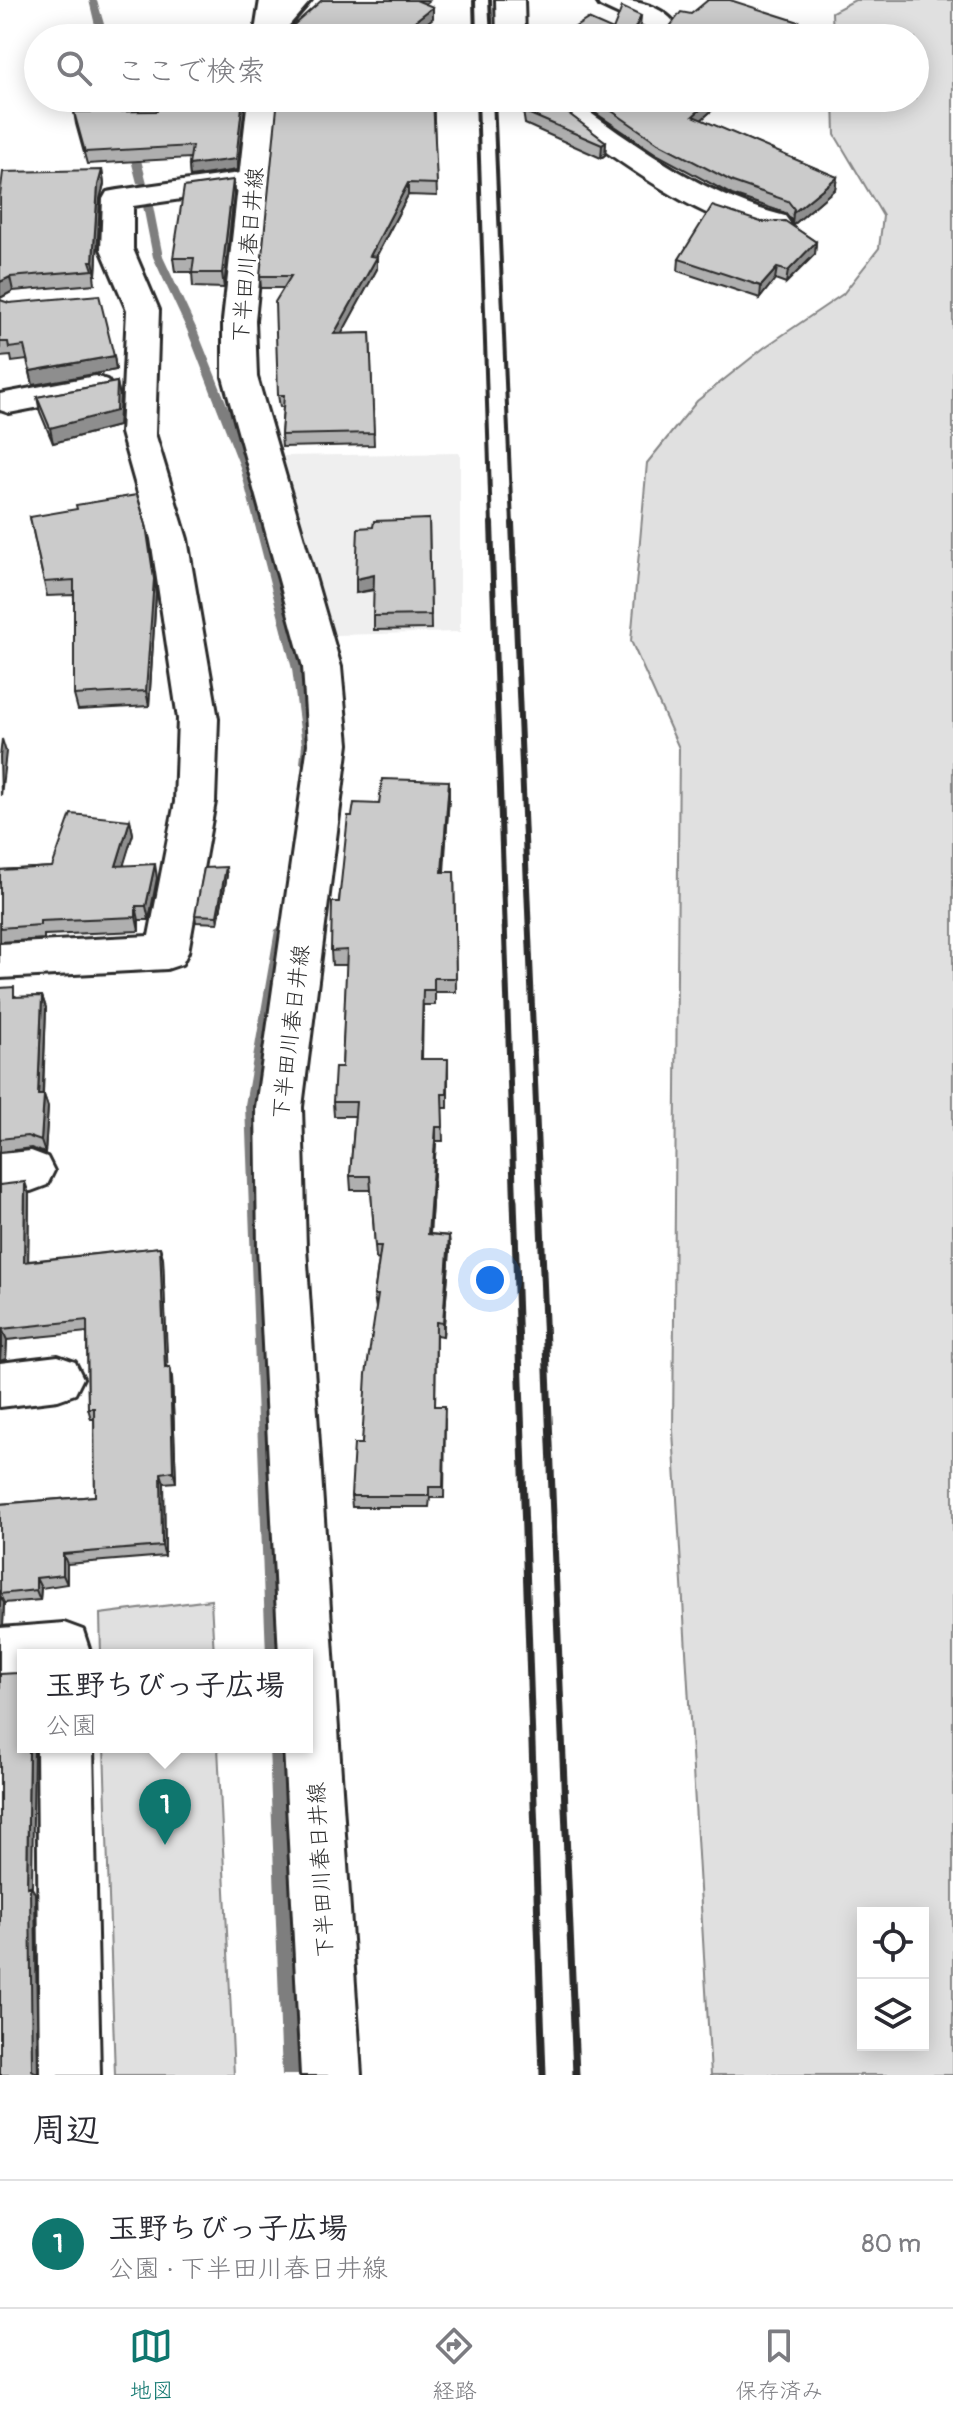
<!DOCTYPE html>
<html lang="ja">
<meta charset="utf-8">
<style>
body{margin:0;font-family:Pangolin,"Klee One",sans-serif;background:#f7f7f7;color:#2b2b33}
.controls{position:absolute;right:24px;bottom:24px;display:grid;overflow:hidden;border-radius:0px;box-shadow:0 4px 20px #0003}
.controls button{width:72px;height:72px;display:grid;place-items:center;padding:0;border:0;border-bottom:2px solid #e1e1e2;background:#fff;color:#2b2b33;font:40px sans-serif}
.you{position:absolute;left:490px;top:1280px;width:28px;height:28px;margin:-20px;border:6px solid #fff;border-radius:50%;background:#1a73e8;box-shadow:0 0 0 12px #1a73e833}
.badge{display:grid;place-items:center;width:52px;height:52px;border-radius:50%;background:#0f766e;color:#fff;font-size:26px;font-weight:700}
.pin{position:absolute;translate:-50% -66px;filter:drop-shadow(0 2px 4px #0008)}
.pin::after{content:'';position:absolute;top:42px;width:28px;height:24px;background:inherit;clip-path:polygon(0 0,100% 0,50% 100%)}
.popup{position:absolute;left:17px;top:1649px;width:296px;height:104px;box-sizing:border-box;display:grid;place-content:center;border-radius:0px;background:#fff;filter:drop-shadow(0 2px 6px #0005);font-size:26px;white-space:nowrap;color:#7c7c81}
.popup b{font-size:30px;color:#2b2b33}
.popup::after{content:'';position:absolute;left:50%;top:100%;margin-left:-16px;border:16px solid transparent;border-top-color:#fff}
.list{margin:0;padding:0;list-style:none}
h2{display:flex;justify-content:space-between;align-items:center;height:104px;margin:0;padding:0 32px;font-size:34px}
h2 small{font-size:26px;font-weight:400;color:#7c7c81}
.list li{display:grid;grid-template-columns:52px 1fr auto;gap:24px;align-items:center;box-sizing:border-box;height:128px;padding:0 32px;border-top:2px solid #e1e1e2}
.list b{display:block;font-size:30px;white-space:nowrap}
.list p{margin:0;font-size:26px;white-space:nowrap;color:#7c7c81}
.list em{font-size:26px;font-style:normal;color:#7c7c81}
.icon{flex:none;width:44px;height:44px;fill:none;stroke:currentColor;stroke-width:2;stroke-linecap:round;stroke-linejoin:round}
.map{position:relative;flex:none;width:953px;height:2075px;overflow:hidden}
.search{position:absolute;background:#fff;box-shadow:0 4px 20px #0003;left:24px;right:24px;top:24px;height:88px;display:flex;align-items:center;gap:20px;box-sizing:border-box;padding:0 28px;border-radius:44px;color:#7c7c81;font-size:30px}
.sheet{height:232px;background:#fff}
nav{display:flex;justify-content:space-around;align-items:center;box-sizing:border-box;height:112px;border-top:2px solid #e1e1e2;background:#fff;font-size:22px;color:#7c7c81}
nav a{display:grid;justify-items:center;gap:4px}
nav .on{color:#0f766e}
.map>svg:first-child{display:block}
</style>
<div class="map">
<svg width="953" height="2075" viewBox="0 0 953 2075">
<rect width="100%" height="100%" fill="#fff"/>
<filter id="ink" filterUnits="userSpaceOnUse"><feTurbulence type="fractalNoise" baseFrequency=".0125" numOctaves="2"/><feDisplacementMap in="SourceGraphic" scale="16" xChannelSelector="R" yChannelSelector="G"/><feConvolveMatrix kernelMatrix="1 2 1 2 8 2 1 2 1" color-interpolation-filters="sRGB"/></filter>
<g filter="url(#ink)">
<!-- built -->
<path fill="#efefef" d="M 460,453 L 460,632 L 335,635 L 313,582 L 284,456 Z"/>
<!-- green -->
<path fill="#e0e0e0" stroke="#868686" stroke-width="2" fill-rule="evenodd" d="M 855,0 L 953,0 L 953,2075 L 711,2075 L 673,1431 L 679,748 L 631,641 L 647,463 L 697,401 L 765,347 L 843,294 L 879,248 L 883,216 L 835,135 L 834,98 L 915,98 L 915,38 L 833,38 L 832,12 ZM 923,1913 L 923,2045 L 863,2045 L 863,1913 Z
M 211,1600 L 214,1655 L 101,1655 L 100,1614 Z
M 104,1747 L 218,1747 L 234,2075 L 115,2075 Z"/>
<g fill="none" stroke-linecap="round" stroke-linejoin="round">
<!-- stream -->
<path fill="#7e7e7e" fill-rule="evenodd" d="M 89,0 L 97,0 L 108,38 L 98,38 Z
M 115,98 L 125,98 L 147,183 L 145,185 L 137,183 Z
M 148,203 L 153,206 L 163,257 L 197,330 L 252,467 L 304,669 L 314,745 L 312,763 L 306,768 L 300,763 L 302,745 L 292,669 L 240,467 L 187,330 L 153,257 L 143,206 Z
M 282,925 L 289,930 L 259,1105 L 284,1655 L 266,1655 L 245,1105 L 275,930 Z
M 269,1747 L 287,1747 L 302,2075 L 282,2075 Z"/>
<!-- minor casing -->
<g stroke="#2b2b2b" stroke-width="6">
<path id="minor" d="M 282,0 L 311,0 L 278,38 L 258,38 L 254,32 Z
M 496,0 L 524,0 L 525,38 L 497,38 Z
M 596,0 C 625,0 659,0 677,26 L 667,38 L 636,38 L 645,27 L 600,6 Z
M 558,98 L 588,98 L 585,109 C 648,154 709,197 785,216 L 790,223 L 785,230 C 725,244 607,152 559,118 L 554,112 Z
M 254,171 L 265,173 L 269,180 L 265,187 L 133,206 L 133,249 L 159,310 L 155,433 L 187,539 L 218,719 L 215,802 L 188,952 L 182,964 L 167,969 L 0,978 L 0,944 L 149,936 L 175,802 L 178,719 L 151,539 L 121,433 L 127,310 L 101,249 L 103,199 L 107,192 L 118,190 Z
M 95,376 L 107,380 L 112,387 L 107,394 L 9,413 L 0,410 L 0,394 Z
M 31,1151 L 47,1157 L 54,1171 L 47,1185 L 31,1191 L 0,1194 L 0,1154 Z
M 58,1356 L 75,1362 L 83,1378 L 75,1394 L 58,1400 L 0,1407 L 0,1363 Z
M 64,1623 L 83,1630 L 91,1655 L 23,1655 L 23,1679 L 0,1680 L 0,1628 Z
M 37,1747 L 93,1747 L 100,2075 L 40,2075 Z"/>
</g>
<!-- secondary casing -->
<g stroke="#2b2b2b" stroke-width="6">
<path id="secondary" d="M 260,0 L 288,0 L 282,38 L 254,38 Z
M 248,98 L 278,98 L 255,320 L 257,377 L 341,667 L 348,744 L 302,1107 L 306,1248 L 361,2075 L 301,2075 L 284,1747 L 307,1747 L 307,1655 L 279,1655 L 258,1248 L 256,1107 L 308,744 L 303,667 L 223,377 L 223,320 Z"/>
</g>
<!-- minor -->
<use href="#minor" fill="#fff" fill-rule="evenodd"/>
<!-- secondary -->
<use href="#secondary" fill="#fff" fill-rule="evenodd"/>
<!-- rail-far2 -->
<path stroke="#2b2b2b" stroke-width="4" d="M 474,0 L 475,38
M 490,0 L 492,38
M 477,98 L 491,525
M 494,98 L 512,525"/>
<!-- rail-far1 -->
<path stroke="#2b2b2b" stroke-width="6" d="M 491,523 L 514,1202
M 512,523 L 540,1202"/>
<!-- rail -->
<path stroke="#2b2b2b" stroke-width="7" d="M 514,1200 L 543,2075
M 540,1200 L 576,2075"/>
</g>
<!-- wall -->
<path fill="#afafaf" stroke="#2b2b2b" stroke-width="2" d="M 433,98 L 437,196 L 408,195 L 376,257 L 377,269 L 341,334 L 370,333 L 374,445 L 282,447 L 281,435 L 283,407 L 280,407 L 278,395 L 284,288 L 261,288 L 260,276 Z
M 521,98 L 556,98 L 554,103 L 606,142 L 605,155 L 601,158 L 525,124 Z
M 589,98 L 726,98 L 701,120 L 837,177 L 835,189 L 792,226 L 816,242 L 815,254 L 786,283 L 775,279 L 760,298 L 678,271 L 679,259 L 761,222 L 792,226 L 792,221 L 786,213 L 732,195 L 658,155 L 588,108 Z
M 157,111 L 237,170 L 190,177 L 189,165 L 190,158 L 87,164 L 76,124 L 74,112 Z
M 102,170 L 104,184 L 100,199 L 96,275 L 94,275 L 95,284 L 13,291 L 0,298 L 0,196 Z
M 233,180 L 234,194 L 224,288 L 193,287 L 192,272 L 175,272 L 173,258 Z
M 0,300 L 114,356 L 116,370 L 33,385 L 27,360 L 12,362 L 11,356 L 0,357 Z
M 117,382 L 120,397 L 118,426 L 53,443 L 40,412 L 37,397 Z
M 30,517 L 156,594 L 149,706 L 78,710 L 74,695 L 74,595 L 47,596 Z
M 429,519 L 431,629 L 374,630 L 374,590 L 356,593 L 373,527 Z
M 449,781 L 449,797 L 444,872 L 454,872 L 456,992 L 435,992 L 435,1005 L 423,1005 L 422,1059 L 448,1059 L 448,1108 L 442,1108 L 443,1141 L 436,1141 L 430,1234 L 449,1236 L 450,1249 L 443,1336 L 436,1335 L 435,1406 L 445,1419 L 444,1498 L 430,1498 L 429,1507 L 352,1507 L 351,1496 L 362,1444 L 376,1308 L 374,1295 L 379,1260 L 376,1259 L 371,1190 L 351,1190 L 350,1176 L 355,1116 L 334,1116 L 333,1102 L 342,1067 L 347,965 L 332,965 L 331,951 L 352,816 L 379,804 Z
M 130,820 L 133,834 L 123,865 L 157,878 L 149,920 L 139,920 L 139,931 L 44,935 L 44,939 L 0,942 L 0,870 L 52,867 Z
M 227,875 L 218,923 L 196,922 L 195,915 Z
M 0,988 L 17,997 L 42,996 L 46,1008 L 43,1095 L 44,1095 L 48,1107 L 45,1153 L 31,1148 L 0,1152 Z
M 0,1185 L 29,1194 L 28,1261 L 160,1247 L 163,1258 L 167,1367 L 170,1367 L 172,1378 L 176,1482 L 164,1483 L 165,1556 L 67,1564 L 67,1584 L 41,1588 L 40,1600 L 4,1603 L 3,1625 L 0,1626 L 0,1504 L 95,1496 L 94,1419 L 91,1419 L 88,1408 L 87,1332 L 7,1340 L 6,1359 L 0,1361 Z"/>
<!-- shaded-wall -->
<path fill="#8e8e8e" stroke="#2b2b2b" stroke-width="2" d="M 416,0 L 430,0 L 415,12 Z
M 433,7 L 433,18 L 408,38 L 393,38 Z
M 641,16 L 640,28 L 635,28 Z
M 799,22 L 797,34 L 793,38 L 780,38 Z
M 243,98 L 246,98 L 237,170 L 190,177 L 189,165 Z
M 713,98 L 726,98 L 691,129 L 693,116 Z
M 606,142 L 605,155 L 601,158 L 602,145 Z
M 102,170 L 104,184 L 100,199 L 96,275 L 93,261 L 98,185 Z
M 837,177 L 835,189 L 792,226 L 793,213 Z
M 233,180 L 234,194 L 224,288 L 222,273 Z
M 408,183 L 408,195 L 370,268 L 370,256 Z
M 816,242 L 815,254 L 786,283 L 788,271 Z
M 377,257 L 377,269 L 335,346 L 334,334 Z
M 777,268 L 775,279 L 760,298 L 761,286 Z
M 10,277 L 13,291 L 0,298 L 0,282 Z
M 114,356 L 116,370 L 33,385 L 30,371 Z
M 117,382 L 120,397 L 118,426 L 53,443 L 50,428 Z
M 146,525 L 156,594 L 149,706 L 146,691 Z
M 374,575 L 375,589 L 356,593 L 356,579 Z
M 2,739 L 6,752 L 1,796 L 0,757 Z
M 449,781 L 449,797 L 442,887 L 442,872 Z
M 130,820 L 133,834 L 119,880 L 116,866 Z
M 155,864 L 157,878 L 149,920 L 146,906 Z
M 226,867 L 227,875 L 218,923 L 217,916 Z
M 136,906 L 139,920 L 139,931 L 136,917 Z
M 42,996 L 46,1008 L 42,1108 L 38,1095 Z
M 44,1095 L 48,1107 L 45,1153 L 41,1141 Z
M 436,1127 L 436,1141 L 429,1247 L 428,1234 Z
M 25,1182 L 29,1194 L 28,1273 L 24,1262 Z
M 449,1236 L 450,1249 L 443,1336 L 443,1323 Z
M 160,1247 L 163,1258 L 168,1378 L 165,1368 Z
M 2,1329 L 7,1340 L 6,1359 L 0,1361 Z
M 170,1367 L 172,1378 L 176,1482 L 173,1471 Z
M 161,1473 L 164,1483 L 165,1556 L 162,1546 Z
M 63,1554 L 67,1564 L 67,1584 L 63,1575 Z
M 36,1578 L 41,1588 L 40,1600 L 36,1590 Z
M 0,1595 L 4,1603 L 3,1625 L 0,1626 Z
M 29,1747 L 34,1747 L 32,1888 L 35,1893 L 38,2075 L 36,2075 L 32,2070 L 27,1887 Z"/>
<!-- building -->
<path fill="#cbcbcb" stroke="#2b2b2b" stroke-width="2" d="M 322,0 L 416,0 L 433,7 L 393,38 L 279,38 Z
M 708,0 L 730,0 L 799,22 L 780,38 L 558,38 L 588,19 L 613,30 L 622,7 L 641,16 L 635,28 L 668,29 L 681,12 L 691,14 Z
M 159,98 L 243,98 L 236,159 L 189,165 L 192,146 L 85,152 L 74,112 L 157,111 Z
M 278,98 L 433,98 L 437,184 L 408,183 L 370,256 L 377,257 L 334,334 L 370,333 L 374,433 L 281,435 L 284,395 L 278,395 L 275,302 L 291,276 L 260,276 Z
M 523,98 L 553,98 L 552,101 L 606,142 L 602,145 L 525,112 Z
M 593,98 L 713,98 L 693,116 L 837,177 L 793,213 L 794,209 L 788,201 L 733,182 L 658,143 Z
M 102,170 L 98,185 L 93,261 L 90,261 L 93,270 L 10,277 L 0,282 L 0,196 L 3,172 Z
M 233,180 L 222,273 L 192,273 L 194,258 L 173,258 L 184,187 Z
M 712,206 L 761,222 L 785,221 L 816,242 L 788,271 L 777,268 L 761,286 L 679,259 Z
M 99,295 L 114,356 L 30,371 L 24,346 L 9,348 L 8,342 L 0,342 L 0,300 L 9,303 Z
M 117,382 L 116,411 L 50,428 L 37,397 Z
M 137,495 L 146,525 L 154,579 L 146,691 L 74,695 L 74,580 L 44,582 L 30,517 L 77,509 L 76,505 Z
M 429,519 L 431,615 L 373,616 L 374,575 L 356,579 L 358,528 L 373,527 L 374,521 Z
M 382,779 L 449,781 L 442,872 L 454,872 L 456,978 L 434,978 L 434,990 L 423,990 L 421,1059 L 448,1059 L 447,1094 L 442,1094 L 443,1127 L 436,1127 L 428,1234 L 449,1236 L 443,1323 L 436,1322 L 435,1406 L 445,1406 L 443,1487 L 429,1487 L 429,1496 L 351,1496 L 354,1444 L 362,1444 L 366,1374 L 378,1295 L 374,1295 L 381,1246 L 375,1246 L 370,1176 L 350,1176 L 356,1102 L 333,1102 L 335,1067 L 342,1067 L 347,950 L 331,951 L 332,902 L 339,902 L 348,816 L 352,816 L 354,803 L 379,804 Z
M 71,814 L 130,820 L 116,866 L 155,864 L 146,906 L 136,906 L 136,917 L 40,921 L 40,925 L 0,928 L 0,870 L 52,867 Z
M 226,867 L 217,916 L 195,915 L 204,868 Z
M 14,987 L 14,997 L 42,996 L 38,1095 L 44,1095 L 41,1141 L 27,1136 L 0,1139 L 0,988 Z
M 25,1182 L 24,1262 L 160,1247 L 165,1368 L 170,1367 L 173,1471 L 161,1473 L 162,1546 L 63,1554 L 63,1575 L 36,1578 L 36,1590 L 0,1594 L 0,1504 L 95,1496 L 94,1408 L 88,1408 L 87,1320 L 2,1329 L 2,1348 L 0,1348 L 0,1185 Z
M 23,1671 L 23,1747 L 29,1747 L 27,1887 L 30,1886 L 32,2070 L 36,2073 L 36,2075 L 0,2075 L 0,1674 L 18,1673 Z"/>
</g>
<g text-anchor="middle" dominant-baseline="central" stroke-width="6" stroke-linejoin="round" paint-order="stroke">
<!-- street labels -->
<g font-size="22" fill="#2b2b2b" stroke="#fff">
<text transform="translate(248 255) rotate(-85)">下半田川春日井線</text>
<text transform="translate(291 1032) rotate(-83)">下半田川春日井線</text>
<text transform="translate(321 1870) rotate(-93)">下半田川春日井線</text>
</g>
</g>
</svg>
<div class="controls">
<button><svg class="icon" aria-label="locate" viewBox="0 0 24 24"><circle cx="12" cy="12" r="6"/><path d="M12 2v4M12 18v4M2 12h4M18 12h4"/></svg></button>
<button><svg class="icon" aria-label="layers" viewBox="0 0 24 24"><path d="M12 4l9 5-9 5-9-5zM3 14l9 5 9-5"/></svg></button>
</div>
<div class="you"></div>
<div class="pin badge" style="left:165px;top:1845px">1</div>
<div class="popup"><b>玉野ちびっ子広場</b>公園</div>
<div class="search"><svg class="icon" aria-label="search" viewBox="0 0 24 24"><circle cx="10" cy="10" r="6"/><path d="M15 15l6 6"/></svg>ここで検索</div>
</div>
<section class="sheet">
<h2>周辺<small></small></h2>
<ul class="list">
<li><span class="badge">1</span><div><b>玉野ちびっ子広場</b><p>公園 · 下半田川春日井線</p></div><em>80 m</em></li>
</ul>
</section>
<nav>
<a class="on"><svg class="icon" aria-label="map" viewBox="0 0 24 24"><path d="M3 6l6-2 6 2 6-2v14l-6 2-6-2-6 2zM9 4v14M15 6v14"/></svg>地図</a>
<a><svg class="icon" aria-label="directions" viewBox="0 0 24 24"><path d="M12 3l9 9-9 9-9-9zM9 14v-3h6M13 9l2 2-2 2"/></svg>経路</a>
<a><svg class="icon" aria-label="saved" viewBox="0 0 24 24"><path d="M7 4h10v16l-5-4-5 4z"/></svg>保存済み</a>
</nav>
